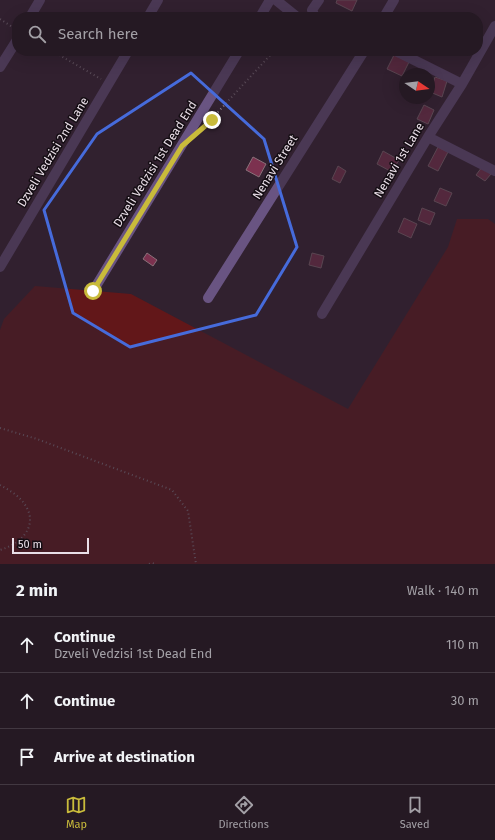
<!DOCTYPE html>
<meta charset="utf-8">
<style>
body{margin:0;font-family:"Fira Sans",sans-serif;background:#312630;color:#f1f3f6}
.compass{position:absolute;left:399px;top:68px;width:36px;height:36px;border-radius:50%;background:#251923;box-shadow:0 4px 16px #0002;rotate:103deg}
.scale{position:absolute;left:12px;bottom:10px;width:77px;box-sizing:border-box;padding-left:4px;border:2px solid #eadfe8;border-top:0;font-size:11px;line-height:14px;white-space:nowrap;color:#eadfe8;-webkit-text-stroke:3px #150e14;paint-order:stroke}
.stop{position:absolute;width:12px;height:12px;margin:-9px;border:3px solid #c9bb3b;border-radius:50%;background:#fff}
.stop.end{background:#c9bb3b;border-color:#fff;box-shadow:0 1px 4px #0008}
.list{margin:0;padding:0;list-style:none}
h2{display:flex;justify-content:space-between;align-items:center;height:52px;margin:0;padding:0 16px;font-size:17px}
h2 small{font-size:13px;font-weight:400;color:#a3a0a6}
.list li{display:grid;grid-template-columns:26px 1fr auto;gap:12px;align-items:center;box-sizing:border-box;height:56px;padding:0 16px;border-top:1px solid #423841}
.list b{display:block;font-size:15px;white-space:nowrap}
.list p{margin:0;font-size:13px;white-space:nowrap;color:#a3a0a6}
.list em{font-size:13px;font-style:normal;color:#a3a0a6}
.icon{flex:none;width:22px;height:22px;fill:none;stroke:currentColor;stroke-width:2;stroke-linecap:round;stroke-linejoin:round}
.map{position:relative;flex:none;width:495px;height:564px;overflow:hidden}
.search{position:absolute;background:#251923;box-shadow:0 4px 16px #0002;left:12px;right:12px;top:12px;height:44px;display:flex;align-items:center;gap:10px;box-sizing:border-box;padding:0 14px;border-radius:16px;color:#a3a0a6;font-size:15px}
.sheet{height:220px;background:#251923}
nav{display:flex;justify-content:space-around;align-items:center;box-sizing:border-box;height:56px;border-top:1px solid #423841;background:#251923;font-size:11px;color:#a3a0a6}
nav a{display:grid;justify-items:center;gap:2px}
nav .on{color:#c9bb3b}
.map>svg:first-child{display:block}
</style>
<div class="map">
<svg width="495" height="564" viewBox="0 0 495 564">
<rect width="100%" height="100%" fill="#31212f"/>
<!-- green -->
<path fill="#621719" d="M 457,219 L 488,219 L 495,224 L 495,564 L 0,564 L 0,330 L 4,319 L 35,286 L 131,294 L 348,409 L 448,247 Z"/>
<!-- building -->
<path fill="#7c314f" stroke="#8a7179" d="M 337,0 L 357,0 L 352,11 L 336,3 Z
M 394,55 L 409,62 L 402,76 L 387,69 Z
M 435,77 L 447,81 L 442,97 L 430,92 Z
M 424,105 L 434,110 L 428,124 L 417,119 Z
M 438,147 L 448,152 L 438,171 L 428,166 Z
M 383,151 L 399,160 L 392,172 L 377,164 Z
M 253,157 L 266,164 L 259,177 L 246,170 Z
M 338,166 L 346,171 L 340,183 L 332,179 Z
M 482,167 L 491,174 L 485,181 L 476,175 Z
M 440,188 L 452,193 L 446,206 L 434,201 Z
M 422,208 L 435,213 L 430,225 L 418,220 Z
M 404,218 L 417,224 L 411,238 L 398,232 Z
M 147,253 L 157,260 L 153,266 L 143,259 Z
M 312,253 L 324,256 L 321,268 L 309,265 Z"/>
<g fill="none" stroke-linecap="round" stroke-linejoin="round">
<!-- path -->
<path stroke="#897c87" stroke-width="2" stroke-dasharray="1 3" stroke-linecap="butt" d="M 0,19 L 17,30
M 52,51 L 101,79
M 207,124 L 274,51
M 0,428 L 37,439 L 172,490 L 188,511 L 196,564
M 0,485 C 5,488 11,491 16,495 C 42,517 29,541 0,550
M 149,564 L 152,563 L 155,564"/>
<!-- minor -->
<path stroke="#695482" stroke-width="10" d="M 276,0 L 297,17
M 30,17 L 40,0
M 148,17 L 158,0
M 260,17 L 270,0
M 315,17 L 312,10 L 319,0
M 384,17 L 394,0
M 396,51 L 462,84
M 0,67 L 17,40
M 428,137 L 495,171
M 0,267 L 128,51
M 93,291 L 239,51
M 208,298 L 364,51
M 322,314 L 428,137 L 462,84 L 495,26"/>
</g>
<g fill="none" stroke-linecap="round" stroke-linejoin="round">
<!-- route -->
<path stroke="#c9bb3b" stroke-width="5" d="M 93,291 L 182,146 L 212,120"/>
</g>
<!-- marked area -->
<path d="M0 0H495V564H0ZM 191,73 L 264,139 L 297,247 L 256,315 L 130,347 L 73,313 L 44,210 L 97,134 Z" fill="#31212f" fill-opacity=".55" fill-rule="evenodd"/>
<path fill="none" stroke="#466bdb" stroke-width="3" stroke-linejoin="round" d="M 191,73 L 264,139 L 297,247 L 256,315 L 130,347 L 73,313 L 44,210 L 97,134 Z"/>
<g text-anchor="middle" dominant-baseline="central" stroke-width="3" stroke-linejoin="round" paint-order="stroke">
<!-- street labels -->
<g font-size="12" fill="#eadfe8" stroke="#150e14">
<text transform="translate(53 152) rotate(-59)">Dzveli Vedzisi 2nd Lane</text>
<text transform="translate(399 160) rotate(-59)">Nenavi 1st Lane</text>
<text transform="translate(155 164) rotate(-58)">Dzveli Vedzisi 1st Dead End</text>
<text transform="translate(275 167) rotate(-58)">Nenavi Street</text>
</g>
</g>
</svg>
<svg class="compass" viewBox="-18 -18 36 36"><path d="M0-13l5 13h-10z" fill="#e53935"/><path d="M0 13l5-13h-10z" fill="#a3a0a6"/></svg>
<div class="scale">50 m</div>
<div class="stop" style="left:93px;top:291px"></div>
<div class="stop end" style="left:212px;top:120px"></div>
<div class="search"><svg class="icon" aria-label="search" viewBox="0 0 24 24"><circle cx="10" cy="10" r="6"/><path d="M15 15l6 6"/></svg>Search here</div>
</div>
<section class="sheet">
<h2>2 min<small>Walk · 140 m</small></h2>
<ul class="list">
<li><svg class="icon" aria-label="ahead" viewBox="0 0 24 24"><path d="M12 20V5M6 11l6-6 6 6"/></svg><div><b>Continue</b><p>Dzveli Vedzisi 1st Dead End</p></div><em>110 m</em></li>
<li><svg class="icon" aria-label="ahead" viewBox="0 0 24 24"><path d="M12 20V5M6 11l6-6 6 6"/></svg><div><b>Continue</b></div><em>30 m</em></li>
<li><svg class="icon" aria-label="arrive" viewBox="0 0 24 24"><path d="M6 21V4h12l-3 4 3 4H6"/></svg><div><b>Arrive at destination</b></div></li>
</ul>
</section>
<nav>
<a class="on"><svg class="icon" aria-label="map" viewBox="0 0 24 24"><path d="M3 6l6-2 6 2 6-2v14l-6 2-6-2-6 2zM9 4v14M15 6v14"/></svg>Map</a>
<a><svg class="icon" aria-label="directions" viewBox="0 0 24 24"><path d="M12 3l9 9-9 9-9-9zM9 14v-3h6M13 9l2 2-2 2"/></svg>Directions</a>
<a><svg class="icon" aria-label="saved" viewBox="0 0 24 24"><path d="M7 4h10v16l-5-4-5 4z"/></svg>Saved</a>
</nav>
